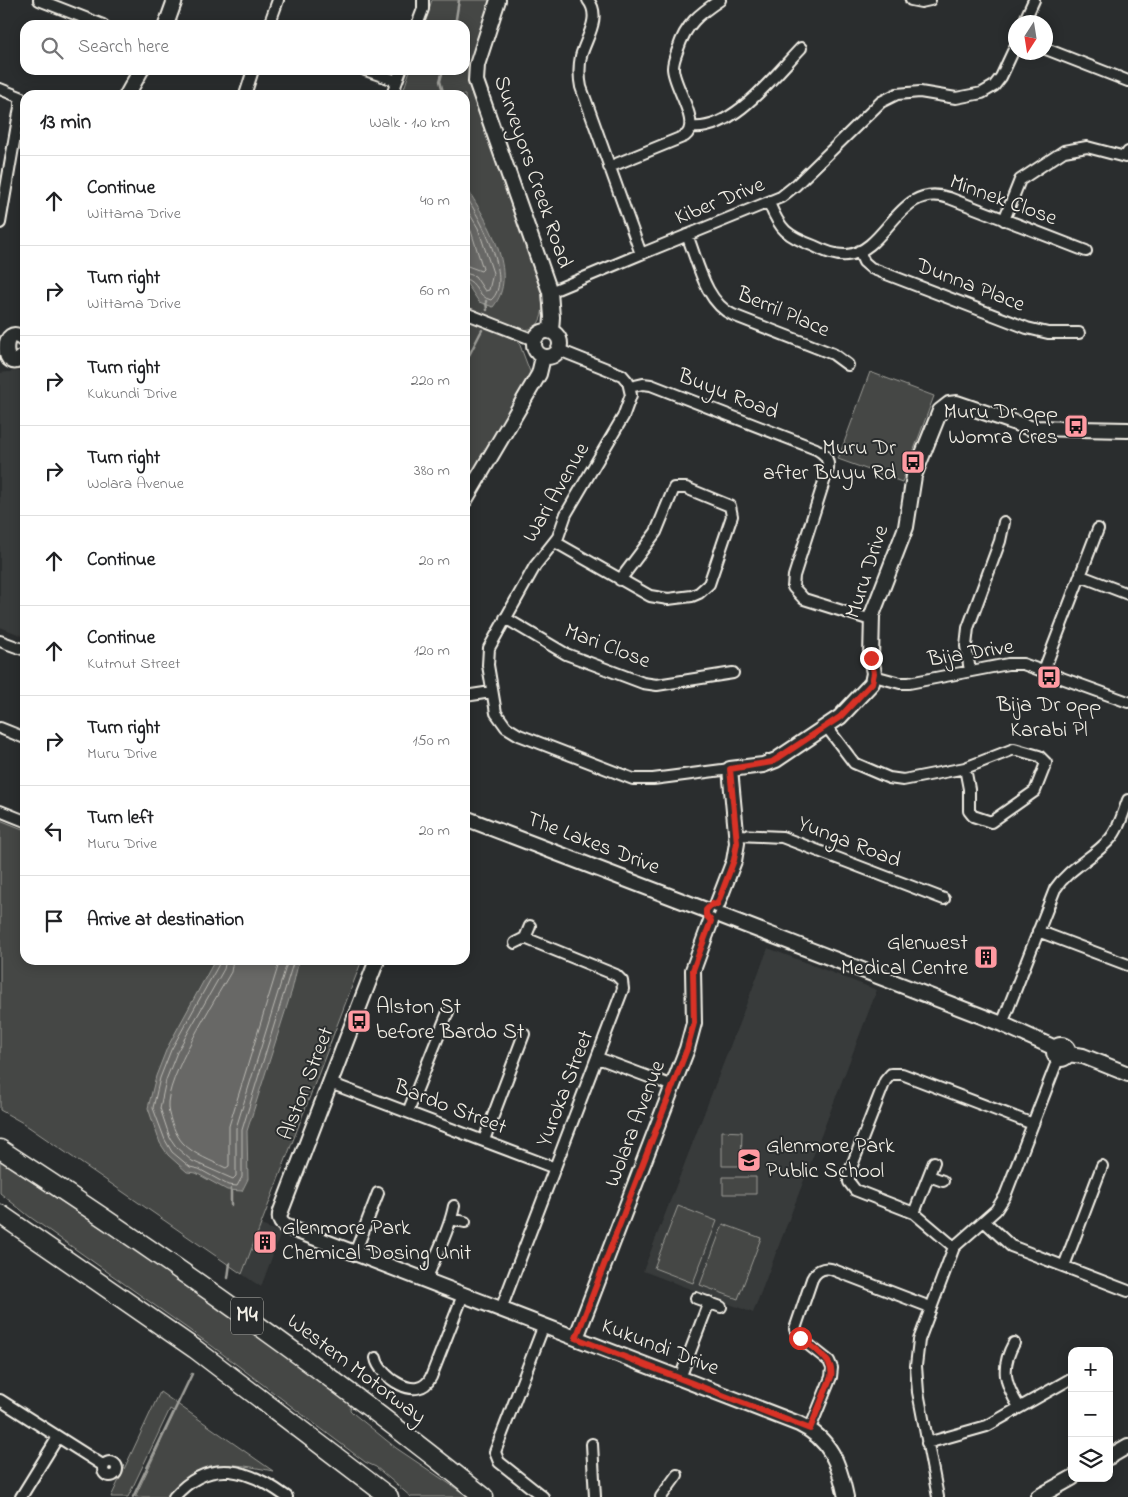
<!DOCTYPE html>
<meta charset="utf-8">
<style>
body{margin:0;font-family:"Indie Flower",sans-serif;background:#f2f2f2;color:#202124}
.controls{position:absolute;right:15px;bottom:15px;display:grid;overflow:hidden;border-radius:10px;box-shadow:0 2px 12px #0003}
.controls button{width:45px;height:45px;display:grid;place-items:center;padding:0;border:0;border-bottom:1px solid #e0e0e0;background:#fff;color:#202124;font:25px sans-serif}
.compass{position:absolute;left:1008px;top:15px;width:45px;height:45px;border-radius:50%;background:#fff;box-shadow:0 2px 12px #0003;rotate:192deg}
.stop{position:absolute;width:15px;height:15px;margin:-11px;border:4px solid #d93025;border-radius:50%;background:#fff}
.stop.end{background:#d93025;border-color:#fff;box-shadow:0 1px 5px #0008}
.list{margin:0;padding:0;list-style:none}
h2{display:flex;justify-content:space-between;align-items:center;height:65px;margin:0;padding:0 20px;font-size:21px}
h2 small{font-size:16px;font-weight:400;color:#757577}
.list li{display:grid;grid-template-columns:32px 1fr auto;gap:15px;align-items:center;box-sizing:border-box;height:90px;padding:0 20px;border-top:1px solid #e0e0e0}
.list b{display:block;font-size:19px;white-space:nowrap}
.list p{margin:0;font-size:16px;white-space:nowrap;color:#757577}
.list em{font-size:16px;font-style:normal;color:#757577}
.icon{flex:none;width:28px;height:28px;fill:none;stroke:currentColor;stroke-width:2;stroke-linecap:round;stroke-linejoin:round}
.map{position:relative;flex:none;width:1128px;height:1497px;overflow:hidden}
.search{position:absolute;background:#fff;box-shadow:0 2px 12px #0003;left:20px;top:20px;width:450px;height:55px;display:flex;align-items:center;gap:12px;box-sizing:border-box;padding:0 18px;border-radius:15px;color:#757577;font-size:19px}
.panel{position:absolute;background:#fff;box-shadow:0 2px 12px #0003;left:20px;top:90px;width:450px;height:875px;border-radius:15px}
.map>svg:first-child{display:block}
</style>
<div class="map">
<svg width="1128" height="1497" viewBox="0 0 1128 1497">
<rect width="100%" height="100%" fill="#2a2d2e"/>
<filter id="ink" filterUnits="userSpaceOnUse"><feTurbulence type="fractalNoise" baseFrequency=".02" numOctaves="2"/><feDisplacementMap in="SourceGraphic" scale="10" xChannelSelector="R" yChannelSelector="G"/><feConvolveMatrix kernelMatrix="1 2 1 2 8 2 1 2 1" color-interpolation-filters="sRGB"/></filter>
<g filter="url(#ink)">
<!-- built -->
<path fill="#373a3a" d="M 25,370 L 25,637 L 0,627 L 0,373 Z
M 768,948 L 877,990 L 753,1313 L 643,1271 Z
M 261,1225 L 281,1233 L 261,1287 L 242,1274 Z"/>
<!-- green -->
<path fill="#444645" stroke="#9c9c96" d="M 432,0 L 490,0 L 470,70 L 470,85 L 543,294 C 543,311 544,329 523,330 L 465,307 L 465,95 L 402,95 L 410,70 L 465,70 L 465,25 L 424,25 Z
M 465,318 L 518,340 L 532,377 L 465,486 Z
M 870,372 L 934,396 L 902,482 L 838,459 Z
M 0,820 L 25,830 L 25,960 L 362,960 L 242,1274 L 23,1123 L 0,1110 Z
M 722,1131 L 742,1132 L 741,1166 L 722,1166 Z
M 0,1161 L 171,1274 L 351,1404 L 350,1410 L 354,1414 L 396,1448 L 469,1497 L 411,1497 L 376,1467 L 365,1462 L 212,1346 L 30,1217 L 0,1193 Z
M 723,1177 L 756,1177 L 756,1194 L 723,1194 Z
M 678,1206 L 717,1221 L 693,1283 L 654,1268 Z
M 723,1224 L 761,1238 L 738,1299 L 700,1285 Z
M 160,1392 L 273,1471 C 227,1462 200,1457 167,1497 L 135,1497 L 175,1412 L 170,1409 L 128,1497 L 111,1497 Z"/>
<!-- water -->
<path fill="#676866" stroke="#9f9f9a" d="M 465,189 L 468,190 C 487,221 520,274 493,307 L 479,302 L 465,281 Z
M 215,960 L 299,960 L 292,990 L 247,1131 L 248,1179 L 242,1191 L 227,1190 L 196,1173 L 187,1172 L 168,1155 L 160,1143 L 148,1108 L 156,1076 L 167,1048 Z"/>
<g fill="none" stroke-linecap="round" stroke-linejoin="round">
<!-- shore -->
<path stroke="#bcbab4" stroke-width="1" d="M 465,194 C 478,216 515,279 491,300 C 477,297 477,281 465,279
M 465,206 L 478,228 L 493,273 L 489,290 L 485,291 L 475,276 L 465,273
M 465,221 L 471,231 L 483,269 L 481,271 L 465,265
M 220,960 L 218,966 L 171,1050 L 160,1078 L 153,1108 L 165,1140 L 172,1152 L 190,1167 L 199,1169 L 228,1185 L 237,1186 L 242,1177 L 242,1130 L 294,960
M 226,960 L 224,969 L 177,1052 L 166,1080 L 160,1108 L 170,1138 L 177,1148 L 192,1161 L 233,1179 L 236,1176 L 236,1128 L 288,960
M 233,960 L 231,972 C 215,1000 165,1079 168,1108 C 169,1118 176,1136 183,1143 C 194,1155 212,1161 226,1168 L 229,1166 L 229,1126 L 280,960"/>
<!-- stream -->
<path stroke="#9f9f9a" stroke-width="2.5" d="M 455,25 L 459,0
M 443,70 L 440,81 L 444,95
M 486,301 L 487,310
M 465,363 L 482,330
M 231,1205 L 231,1189
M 228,1278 L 230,1263
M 133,1497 L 192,1374"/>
<!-- street casing -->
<g stroke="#f4f1e8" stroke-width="14">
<path id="street" d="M 39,0 L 103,25
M 588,0 C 602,17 586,38 581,56 C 579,66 579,77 581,87 L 641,254 L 781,197 L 796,185 L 881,102 L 897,94 L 920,92 L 956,98 L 982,93 L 994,86 L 1001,77 L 1016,45
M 911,0 L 921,2 L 930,0
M 1024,22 L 1034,0
M 269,25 L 278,0
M 417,25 L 423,9 L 423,0
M 1046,49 L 1128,81
M 365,70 L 397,81
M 0,89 L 20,97 L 20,107 L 0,223
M 245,95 L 253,70
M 392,95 L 401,70
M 691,127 C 732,132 774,76 801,48
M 609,167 L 685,136 C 702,123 673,86 673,68 C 673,61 676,55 678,49 C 686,24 699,14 720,0
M 769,203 C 780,230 787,236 814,246 C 824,251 835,256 847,255 C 888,251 898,181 949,198 L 1086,251
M 1004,220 L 1020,180 L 1064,151 L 1087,147 L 1125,157 L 1128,152
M 687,235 C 698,262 705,302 733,315 L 833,354 L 848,365
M 859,251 L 864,262 L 871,268 L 1027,328 L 1048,333 L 1079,333
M 550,292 L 641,254
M 465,313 L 534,340
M 559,350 L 622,375 L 628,382 L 631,395 L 623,417 L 566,514 L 558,537 L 535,566 L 489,648 L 488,665 L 496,713 L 506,727 L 519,735 L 633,779 L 653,779 L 730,769
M 630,387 L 643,384 L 651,385 L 816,449 C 825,454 829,459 828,469 L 794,576 L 793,587 L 804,599 L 871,620
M 555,542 L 650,596 L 668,599 L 692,596 L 699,593 L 709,584 L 732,516 L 730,506 L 686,488 L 674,488 L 656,532 L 620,580
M 1081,576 L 1128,594
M 505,618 L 566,654 L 643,683 L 657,685 L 733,673
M 0,641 L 25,650
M 1044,670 L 1098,529
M 970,671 L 966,646 L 968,628 L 1000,541 L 1004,522
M 874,676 L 900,683 L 909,683 L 1008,664 L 1023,664 L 1128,702
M 465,696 L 491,692
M 826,726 L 854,763 L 889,778 L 903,780 L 965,768 L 1014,749 L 1039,756 L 1046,763 L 1035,791 L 991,822 L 973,816 L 969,811 L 969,789 L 965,768
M 0,728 L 25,738
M 0,811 L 25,821
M 738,835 L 782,837 L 944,899
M 1038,931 L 1128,965
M 515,943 L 525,938 L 530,926
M 1002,1024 L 1055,889 C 1069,868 1093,858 1110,839 C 1119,829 1123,813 1128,800
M 598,1058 L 673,1086
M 330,1083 L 555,1168
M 408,1112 L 448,1012
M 484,1140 L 524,1034
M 929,1176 L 943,1181
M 914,1213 L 934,1162
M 451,1219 L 465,1222
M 984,1221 L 1011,1246 L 1128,1291
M 954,1247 L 914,1213 L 855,1190 L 849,1182 L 849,1173 L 885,1081 L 891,1074 L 902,1074 L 1033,1124
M 355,1253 L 378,1193
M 1064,1266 L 1102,1166
M 426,1281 C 435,1255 449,1233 454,1206
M 696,1298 L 721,1307
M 501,1309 L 623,989 L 622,981 L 616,975 L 525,938
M 1014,1343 C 1000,1368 1005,1384 1019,1407
M 376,1358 C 379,1376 418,1404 431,1377 L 463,1295
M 680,1378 L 709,1302
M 0,1400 L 104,1466
M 810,1429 L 831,1377 L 832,1368 L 829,1361 L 800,1338 L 795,1329 L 812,1279 C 816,1271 823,1267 831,1269 L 930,1307
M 927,1443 L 987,1426 L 1072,1378
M 592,1444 L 595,1497
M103 1469a7 7 0 1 1 14 0a7 7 0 1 1-14 0Z
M 21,1497 L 58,1437
M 174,1497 C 210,1456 249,1469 287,1497
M 543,1497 L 499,1462 L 495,1452 L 544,1325
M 661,1497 L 677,1475
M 938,1497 L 918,1392 L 916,1366 L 919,1340 L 954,1247 L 996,1210 L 1005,1196 L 1058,1059"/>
</g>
<!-- secondary casing -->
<g stroke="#f4f1e8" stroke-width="18">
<path id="secondary" d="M 498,0 L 477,65 L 476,81 L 550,292 L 552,317 L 551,331
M 166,25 L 175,0
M 127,95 L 141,70
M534 344a13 13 0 1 1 26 0a13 13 0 1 1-26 0Z
M 25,341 C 0,316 0,381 25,355
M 465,500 L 539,374 L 543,357
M 465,818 L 706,910
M 717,905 L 734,861 L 737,843 L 730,769 L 763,765 L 776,760 L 840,717 L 872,683 L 874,673 L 871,658 L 872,615 L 906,527 L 914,476 L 940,411 L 949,404 L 957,403 L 1030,428 L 1128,430
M 722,916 L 1002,1024 L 1055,1048
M 377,960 L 281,1211 C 278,1219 280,1223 287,1227 L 799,1424 C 831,1439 839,1464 846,1497
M1054 1052a7 7 0 1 1 14 0a7 7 0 1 1-14 0Z
M 1068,1054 L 1083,1056 L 1128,1074
M 576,1338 L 687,1049 L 694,1023 L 693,970 L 711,921
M 1109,1457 L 1128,1446
M 1038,1497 L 1072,1478"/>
</g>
<!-- highway casing -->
<g stroke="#f4f1e8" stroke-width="21">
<path id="highway" d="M 0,1149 C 167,1258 329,1372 484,1497
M 0,1214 L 195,1349 L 389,1497"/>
</g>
<!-- street -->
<use href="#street" stroke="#2a2d2e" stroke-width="10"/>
<!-- secondary -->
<use href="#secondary" stroke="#2a2d2e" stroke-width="14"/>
<!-- highway -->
<use href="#highway" stroke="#2a2d2e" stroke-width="18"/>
</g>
</g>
<g fill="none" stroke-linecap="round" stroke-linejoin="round" filter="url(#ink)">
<!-- route -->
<path stroke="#d93025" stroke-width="6" d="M 800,1338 C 812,1348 835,1359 831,1377 L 810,1429 L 576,1338 L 687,1049 L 694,1023 L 693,970 L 711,921 L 706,915 L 706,910 L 712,904 L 717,905 L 734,860 L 737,843 L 730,769 L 772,762 L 840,717 L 872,683 L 874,673 L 871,658"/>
</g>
<!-- icons -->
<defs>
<g id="bus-square" transform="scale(1.25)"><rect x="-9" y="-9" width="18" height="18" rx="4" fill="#ff9aa2" stroke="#2a2d2e"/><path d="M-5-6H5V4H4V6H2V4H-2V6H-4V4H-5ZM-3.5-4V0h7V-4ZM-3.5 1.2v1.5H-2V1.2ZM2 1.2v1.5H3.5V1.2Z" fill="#111"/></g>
<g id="building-square" transform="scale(1.25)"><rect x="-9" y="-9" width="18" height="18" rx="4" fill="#ff9aa2" stroke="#2a2d2e"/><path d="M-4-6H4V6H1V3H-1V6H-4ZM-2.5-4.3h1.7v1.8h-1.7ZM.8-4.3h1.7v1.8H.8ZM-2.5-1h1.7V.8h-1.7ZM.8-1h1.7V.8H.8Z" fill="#111"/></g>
<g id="school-square" transform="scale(1.25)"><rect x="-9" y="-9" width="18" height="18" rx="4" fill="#ff9aa2" stroke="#2a2d2e"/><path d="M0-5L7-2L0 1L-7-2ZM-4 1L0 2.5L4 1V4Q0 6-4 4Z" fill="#111"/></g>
</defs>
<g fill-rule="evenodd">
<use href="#bus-square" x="1076" y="426"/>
<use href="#bus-square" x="913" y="462"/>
<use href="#bus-square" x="1049" y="677"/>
<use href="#building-square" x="986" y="957"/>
<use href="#bus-square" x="359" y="1021"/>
<use href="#school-square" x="749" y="1160"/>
<use href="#building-square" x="265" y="1242"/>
</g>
<g text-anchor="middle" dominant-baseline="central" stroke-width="4" stroke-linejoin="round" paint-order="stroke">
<!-- shield labels -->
<rect fill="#2a2d2e" stroke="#b7b6b0" stroke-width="1" x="231" y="1297.5" width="32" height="37" rx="4"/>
<g font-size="21" font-weight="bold" fill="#f4f1e8">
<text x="247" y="1316">M4</text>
</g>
<!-- street labels -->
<g font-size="22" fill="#f4f1e8" stroke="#2a2d2e">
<text transform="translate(532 172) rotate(71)">Surveyors Creek Road</text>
<text transform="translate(1003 201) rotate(20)">Minnek Close</text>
<text transform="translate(720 202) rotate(-22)">Kiber Drive</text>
<text transform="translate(970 286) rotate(21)">Dunna Place</text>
<text transform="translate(783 313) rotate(23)">Berril Place</text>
<text transform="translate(728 395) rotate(21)">Buyu Road</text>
<text transform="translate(557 493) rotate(-60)">Wari Avenue</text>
<text transform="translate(868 572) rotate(-72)">Muru Drive</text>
<text transform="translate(607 647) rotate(21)">Mari Close</text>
<text transform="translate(971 654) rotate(-9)">Bija Drive</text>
<text transform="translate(849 843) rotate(21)">Yunga Road</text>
<text transform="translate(593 844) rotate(21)">The Lakes Drive</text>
<text transform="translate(307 1084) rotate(-69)">Alston Street</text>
<text transform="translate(566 1089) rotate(-69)">Yuroka Street</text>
<text transform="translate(450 1108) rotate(21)">Bardo Street</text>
<text transform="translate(636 1124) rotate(-69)">Wolara Avenue</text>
<text transform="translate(660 1348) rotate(21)">Kukundi Drive</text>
<text transform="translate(356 1370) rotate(37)">Western Motorway</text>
</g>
<!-- poi labels -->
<g font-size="22" fill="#f4f1e8" stroke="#2a2d2e" text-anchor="end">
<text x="1058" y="413">Muru Dr opp<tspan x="1058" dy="25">Womra Cres</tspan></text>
<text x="896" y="449">Muru Dr<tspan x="896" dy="25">after Buyu Rd</tspan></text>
<text x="1049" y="706" text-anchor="middle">Bija Dr opp<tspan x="1049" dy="25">Karabi Pl</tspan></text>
<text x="968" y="944">Glenwest<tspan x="968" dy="25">Medical Centre</tspan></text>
<text x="376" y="1008" text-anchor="start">Alston St<tspan x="376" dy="25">before Bardo St</tspan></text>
<text x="766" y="1147" text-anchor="start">Glenmore Park<tspan x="766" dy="25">Public School</tspan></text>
<text x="282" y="1229" text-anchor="start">Glenmore Park<tspan x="282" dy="25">Chemical Dosing Unit</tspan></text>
</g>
</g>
</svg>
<div class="controls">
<button>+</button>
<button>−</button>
<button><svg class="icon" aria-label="layers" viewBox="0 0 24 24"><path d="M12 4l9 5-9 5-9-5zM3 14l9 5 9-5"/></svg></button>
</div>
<svg class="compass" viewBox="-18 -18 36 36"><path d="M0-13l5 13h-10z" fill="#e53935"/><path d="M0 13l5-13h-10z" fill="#757577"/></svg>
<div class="stop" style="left:800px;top:1338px"></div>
<div class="stop end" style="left:871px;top:658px"></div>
<div class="search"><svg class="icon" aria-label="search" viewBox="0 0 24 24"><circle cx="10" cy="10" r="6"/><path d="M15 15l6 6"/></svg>Search here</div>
<section class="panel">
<h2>13 min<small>Walk · 1.0 km</small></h2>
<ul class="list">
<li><svg class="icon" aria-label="ahead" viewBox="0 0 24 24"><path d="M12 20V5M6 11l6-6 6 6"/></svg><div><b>Continue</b><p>Wittama Drive</p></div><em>40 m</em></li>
<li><svg class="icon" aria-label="right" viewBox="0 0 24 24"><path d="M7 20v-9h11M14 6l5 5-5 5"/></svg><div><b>Turn right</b><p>Wittama Drive</p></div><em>60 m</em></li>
<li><svg class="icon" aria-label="right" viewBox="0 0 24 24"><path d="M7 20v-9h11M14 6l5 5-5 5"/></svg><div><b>Turn right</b><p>Kukundi Drive</p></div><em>220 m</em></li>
<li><svg class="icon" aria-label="right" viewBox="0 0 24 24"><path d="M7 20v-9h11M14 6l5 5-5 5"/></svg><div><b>Turn right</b><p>Wolara Avenue</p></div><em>380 m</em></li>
<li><svg class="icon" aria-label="ahead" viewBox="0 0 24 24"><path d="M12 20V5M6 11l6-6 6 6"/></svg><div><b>Continue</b></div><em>20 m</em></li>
<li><svg class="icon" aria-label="ahead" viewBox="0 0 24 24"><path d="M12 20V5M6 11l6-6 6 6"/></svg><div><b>Continue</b><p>Kutmut Street</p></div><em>120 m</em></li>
<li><svg class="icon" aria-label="right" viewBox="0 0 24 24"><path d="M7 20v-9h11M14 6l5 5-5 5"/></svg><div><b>Turn right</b><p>Muru Drive</p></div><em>150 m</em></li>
<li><svg class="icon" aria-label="left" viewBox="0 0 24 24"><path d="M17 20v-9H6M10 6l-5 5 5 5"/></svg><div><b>Turn left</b><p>Muru Drive</p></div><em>20 m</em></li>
<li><svg class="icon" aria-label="arrive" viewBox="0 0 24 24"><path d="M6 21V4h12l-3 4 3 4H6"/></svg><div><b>Arrive at destination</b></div></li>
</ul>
</section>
</div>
